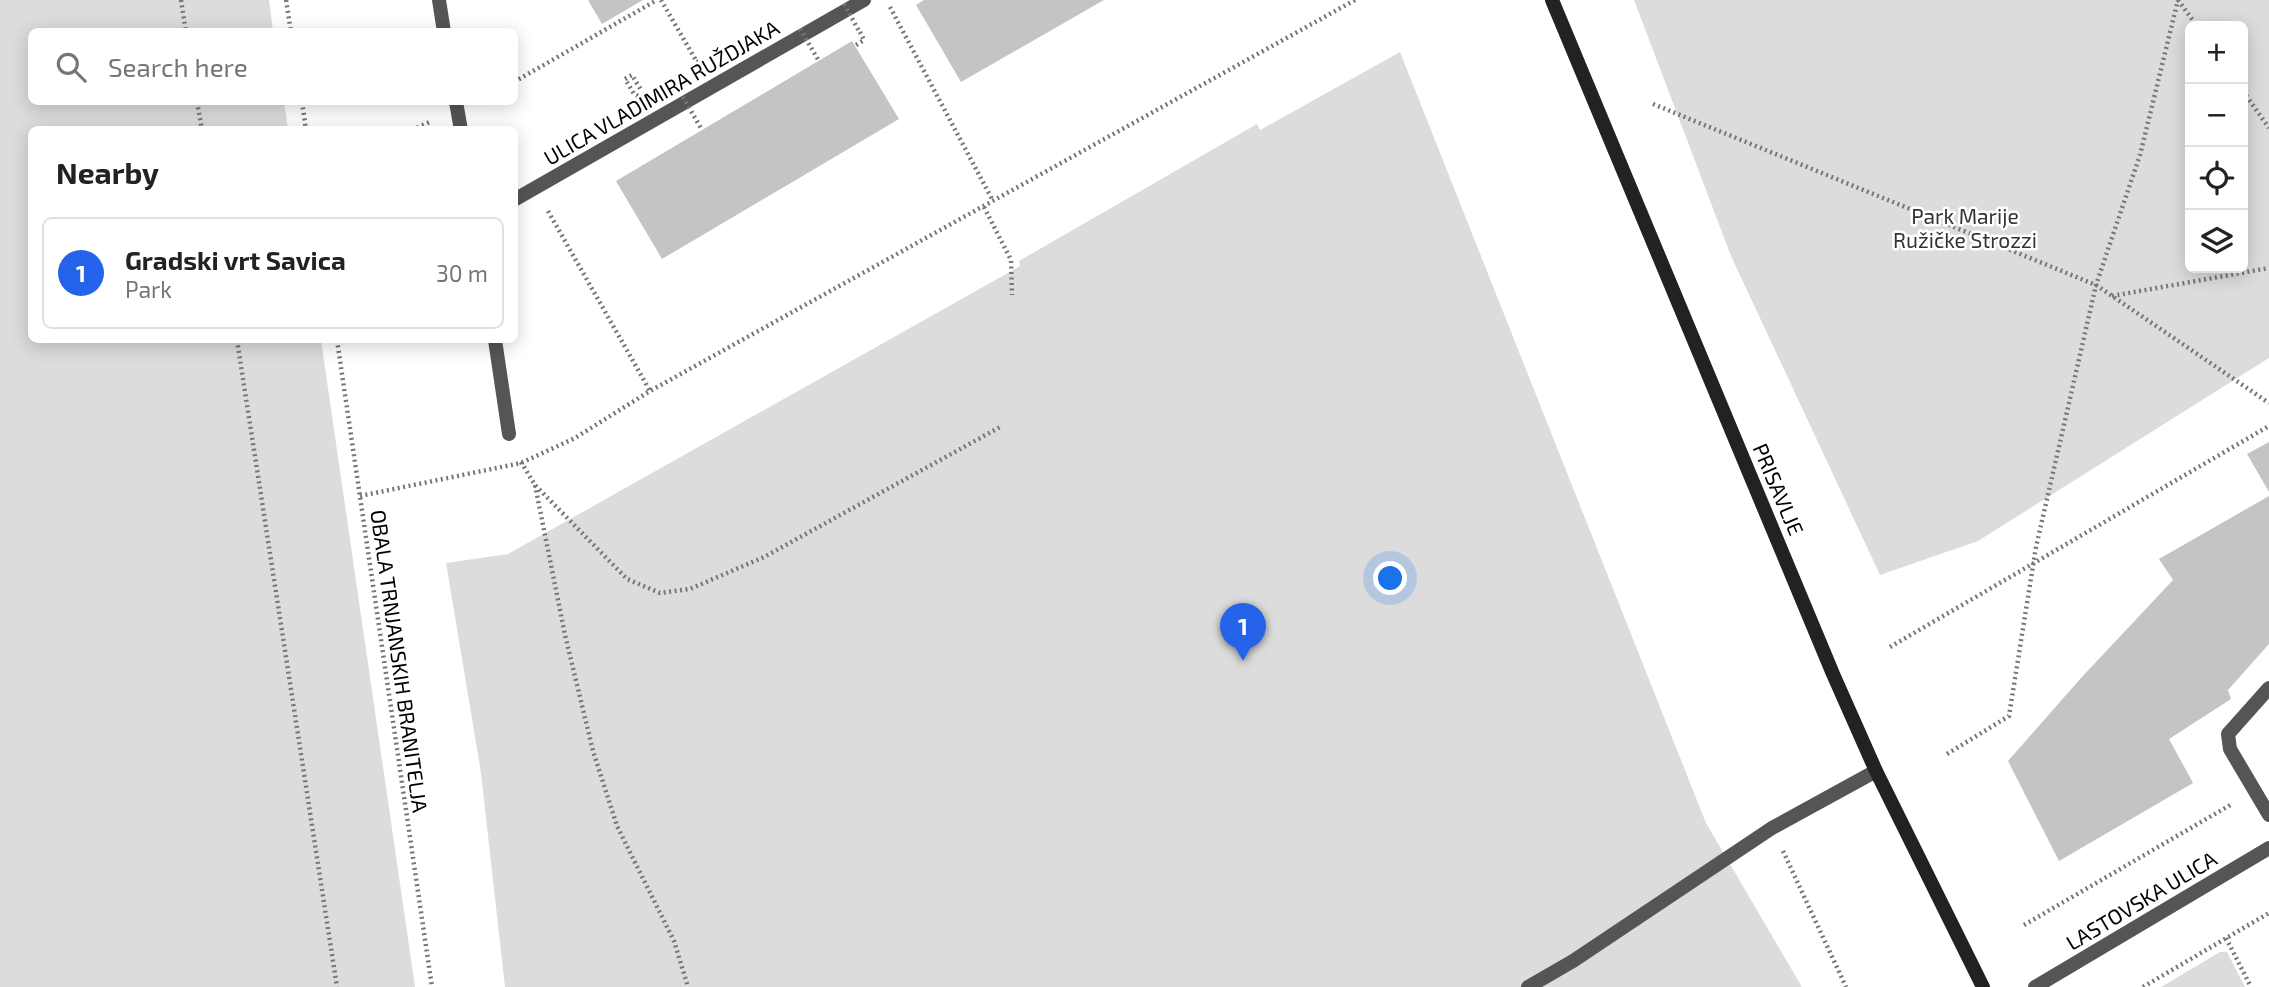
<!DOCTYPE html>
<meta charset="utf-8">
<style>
body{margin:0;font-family:"Exo 2",sans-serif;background:#f2f2f2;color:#222}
.controls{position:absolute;right:21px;top:21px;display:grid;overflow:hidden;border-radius:10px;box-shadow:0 4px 18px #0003}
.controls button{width:63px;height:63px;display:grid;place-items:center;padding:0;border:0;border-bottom:2px solid #e0e0e0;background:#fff;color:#222;font:35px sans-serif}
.you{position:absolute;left:1391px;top:579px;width:24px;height:24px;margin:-18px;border:5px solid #fff;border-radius:50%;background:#1a73e8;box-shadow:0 0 0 10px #1a73e833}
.badge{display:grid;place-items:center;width:46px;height:46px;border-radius:50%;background:#2563eb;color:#fff;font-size:23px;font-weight:700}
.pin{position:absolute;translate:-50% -58px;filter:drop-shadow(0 2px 4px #0008)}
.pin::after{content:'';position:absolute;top:37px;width:24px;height:21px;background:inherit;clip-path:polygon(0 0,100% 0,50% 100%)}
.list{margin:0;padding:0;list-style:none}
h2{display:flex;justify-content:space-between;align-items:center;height:91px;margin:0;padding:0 28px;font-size:30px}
h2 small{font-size:23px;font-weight:400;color:#767676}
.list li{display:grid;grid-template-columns:46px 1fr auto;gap:21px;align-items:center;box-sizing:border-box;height:112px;margin:0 14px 14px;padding:0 14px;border:2px solid #e0e0e0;border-radius:10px}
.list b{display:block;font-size:26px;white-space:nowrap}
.list p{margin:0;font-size:23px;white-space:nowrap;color:#767676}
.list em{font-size:23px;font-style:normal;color:#767676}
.icon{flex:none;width:38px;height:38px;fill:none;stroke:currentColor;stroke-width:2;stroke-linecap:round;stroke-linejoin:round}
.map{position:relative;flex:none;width:2269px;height:987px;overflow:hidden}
.search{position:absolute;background:#fff;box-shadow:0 4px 18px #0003;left:28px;top:28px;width:490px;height:77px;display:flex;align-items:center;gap:18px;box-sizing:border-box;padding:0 24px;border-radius:10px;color:#767676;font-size:26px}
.panel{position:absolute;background:#fff;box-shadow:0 4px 18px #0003;left:28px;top:126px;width:490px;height:217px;border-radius:10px}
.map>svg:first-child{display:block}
</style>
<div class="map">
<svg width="2269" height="987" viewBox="0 0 2269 987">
<rect width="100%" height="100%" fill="#fff"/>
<!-- green -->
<path fill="#dcdcdc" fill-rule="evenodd" d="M 0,0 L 269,0 L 273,31 L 32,32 L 32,102 L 284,102 L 288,129 L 32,130 L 32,340 L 321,340 L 415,987 L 0,987 Z
M 1634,0 L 2269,0 L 2269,358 L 1978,541 L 1880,575 L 1731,256 ZM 2243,26 L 2243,268 L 2190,268 L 2190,26 Z
M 1400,52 L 1706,823 L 1802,987 L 505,987 L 481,773 L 446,563 L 508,554 L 1020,266 L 1019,261 L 1257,124 L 1260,130 Z
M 2220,952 L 2227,952 L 2245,987 L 2161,987 Z"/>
<!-- building -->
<path fill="#c4c4c4" d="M 588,0 L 643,0 L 602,24 Z
M 924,0 L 1104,0 L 961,82 L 916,5 Z
M 852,41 L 899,119 L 662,259 L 616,181 Z
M 2269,442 L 2269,492 L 2247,454 Z
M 2269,496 L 2269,644 L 2228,690 L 2231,699 L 2169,739 L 2193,783 L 2059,861 L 2008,761 L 2081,678 L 2173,580 L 2159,559 Z"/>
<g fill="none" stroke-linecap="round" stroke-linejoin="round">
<!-- path -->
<path stroke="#777" stroke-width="4.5" stroke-dasharray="2 3.5" stroke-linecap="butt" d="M 181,0 L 186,32
M 286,0 L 291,32
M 661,0 L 697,62 L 700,60
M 2178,0 L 2197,26
M 890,7 L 993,201
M 856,45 L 864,40 L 860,32
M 514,82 L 657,0
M 2243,91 L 2269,128
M 638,96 L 634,94 L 625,79 L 632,75 L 641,90
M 197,102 L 202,130
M 302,102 L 306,130
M 1653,104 L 2096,285 L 2269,403
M 412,130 L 432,121
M 984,207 L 1011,260 L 1012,295
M 548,211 L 650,391
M 2112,296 L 2269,268
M 237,340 L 337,987
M 337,340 L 432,987
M 521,462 L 535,485 L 627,579 L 660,593 L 690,589 L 764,557 L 1002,426
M 535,485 L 565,635 L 593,751 L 617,826 L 674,941 L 688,987
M 360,496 L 521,463 L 575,438 L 650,391 L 1355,0
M 1890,647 L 2269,426
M 1947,754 L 2009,716 L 2036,547 L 2096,285 L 2140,155 L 2178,0
M 1783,851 L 1846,987
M 2024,925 L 2232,804
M 2226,938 L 2251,987
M 2143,987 L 2269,913"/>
<!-- lane -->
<path stroke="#555" stroke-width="14" d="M 2269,688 L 2228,734 L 2230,749 L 2269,815
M 1528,987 L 1573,961 L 1772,828 L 1876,771"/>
<!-- street -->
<path stroke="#555" stroke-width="14" d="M 439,0 L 444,32
M 456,102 L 461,130
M 514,200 L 864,0
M 495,340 L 509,434
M 2035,987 L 2269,848"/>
<!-- secondary -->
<path stroke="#222" stroke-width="14" d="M 1552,0 L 1833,674 L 1876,771 L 1983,987"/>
<!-- path-bridge -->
<path stroke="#777" stroke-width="4.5" stroke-dasharray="2 3.5" stroke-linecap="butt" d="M 844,4 L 859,31
M 800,29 L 819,61
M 683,97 L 702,130"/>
</g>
<g text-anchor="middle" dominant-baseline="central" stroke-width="5" stroke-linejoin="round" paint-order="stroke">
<!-- street labels -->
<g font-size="21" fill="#000" stroke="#fff">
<text transform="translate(661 92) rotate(-30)">ULICA VLADIMIRA RUŽDJAKA</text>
<text transform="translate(1779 489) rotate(67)">PRISAVLJE</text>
<text transform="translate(400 661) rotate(82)">OBALA TRNJANSKIH BRANITELJA</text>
<text transform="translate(2141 900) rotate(-31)">LASTOVSKA ULICA</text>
</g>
<!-- park labels -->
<g font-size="21" fill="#333" stroke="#fff">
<text x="1965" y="215">Park Marije<tspan x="1965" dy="24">Ružičke Strozzi</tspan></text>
</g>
</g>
</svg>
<div class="controls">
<button>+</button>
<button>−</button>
<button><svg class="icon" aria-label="locate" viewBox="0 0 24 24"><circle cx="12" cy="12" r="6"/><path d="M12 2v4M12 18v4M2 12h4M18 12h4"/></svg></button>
<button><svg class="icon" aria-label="layers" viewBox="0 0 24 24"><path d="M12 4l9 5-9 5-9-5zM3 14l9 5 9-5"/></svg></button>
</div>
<div class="you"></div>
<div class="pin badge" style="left:1243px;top:661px">1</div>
<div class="search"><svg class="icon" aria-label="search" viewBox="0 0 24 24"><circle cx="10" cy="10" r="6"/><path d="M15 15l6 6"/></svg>Search here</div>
<section class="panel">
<h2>Nearby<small></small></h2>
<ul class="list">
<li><span class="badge">1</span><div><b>Gradski vrt Savica</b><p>Park</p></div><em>30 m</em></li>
</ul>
</section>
</div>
